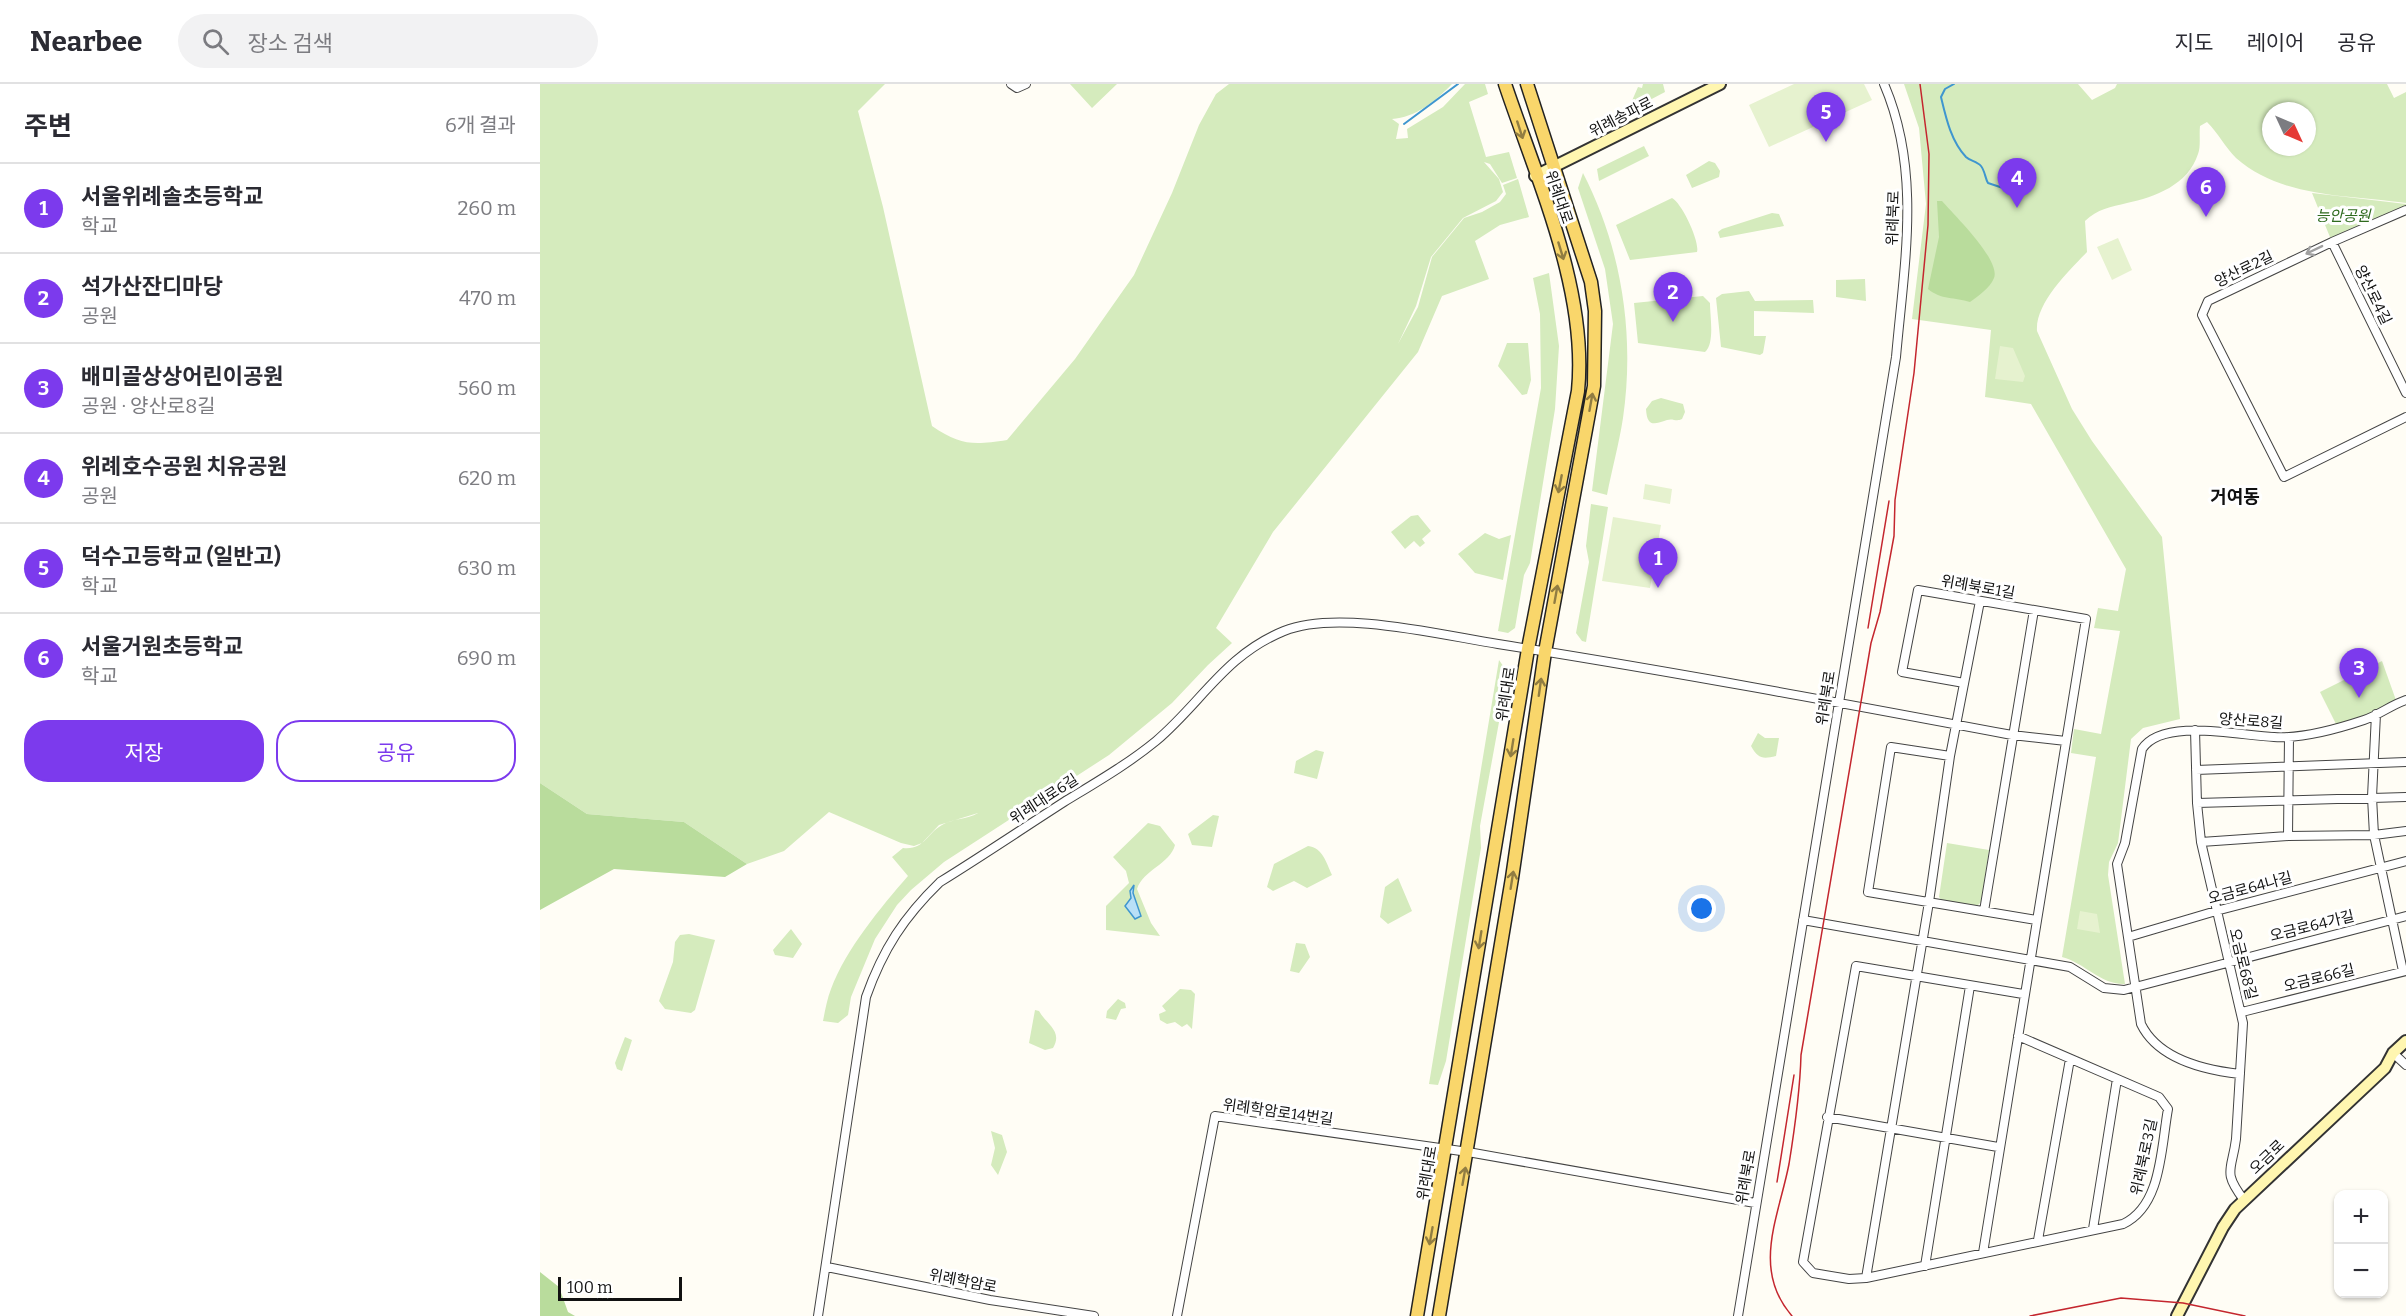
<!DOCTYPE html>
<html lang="ko">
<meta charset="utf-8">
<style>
body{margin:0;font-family:Bitter,"Noto Sans KR",serif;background:#f2f2f3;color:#2b2b33}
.controls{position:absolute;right:18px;bottom:18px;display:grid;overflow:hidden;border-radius:12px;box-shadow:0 2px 4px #0004}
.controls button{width:54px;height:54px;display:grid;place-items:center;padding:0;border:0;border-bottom:2px solid #e1e1e2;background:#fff;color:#2b2b33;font:30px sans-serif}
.compass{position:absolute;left:1722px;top:18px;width:54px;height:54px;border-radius:50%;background:#fff;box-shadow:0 2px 4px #0004;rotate:134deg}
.scale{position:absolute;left:18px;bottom:15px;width:124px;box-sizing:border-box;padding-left:6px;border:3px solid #111;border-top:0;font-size:16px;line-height:21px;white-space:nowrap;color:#111;-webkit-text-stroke:4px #fff;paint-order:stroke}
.you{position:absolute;left:1162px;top:825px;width:21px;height:21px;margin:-15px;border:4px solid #fff;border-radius:50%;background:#1a73e8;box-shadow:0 0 0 9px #1a73e833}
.badge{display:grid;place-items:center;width:39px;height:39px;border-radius:50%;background:#7c3aed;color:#fff;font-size:20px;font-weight:700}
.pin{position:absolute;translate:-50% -50px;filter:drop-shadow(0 2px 3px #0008)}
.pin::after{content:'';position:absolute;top:32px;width:21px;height:18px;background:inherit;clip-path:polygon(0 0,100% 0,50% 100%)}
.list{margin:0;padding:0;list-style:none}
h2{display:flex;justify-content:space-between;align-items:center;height:78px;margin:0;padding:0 24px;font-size:26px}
h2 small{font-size:20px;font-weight:400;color:#7c7c81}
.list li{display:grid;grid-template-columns:39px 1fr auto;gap:18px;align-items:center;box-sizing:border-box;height:90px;padding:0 24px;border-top:2px solid #e1e1e2}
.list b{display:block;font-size:22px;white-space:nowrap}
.list p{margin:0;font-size:20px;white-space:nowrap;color:#7c7c81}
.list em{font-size:20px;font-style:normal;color:#7c7c81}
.actions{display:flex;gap:12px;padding:18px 24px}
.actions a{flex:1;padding:14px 0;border:2px solid #7c3aed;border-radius:24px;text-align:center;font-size:21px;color:#7c3aed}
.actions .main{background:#7c3aed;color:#fff}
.icon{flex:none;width:33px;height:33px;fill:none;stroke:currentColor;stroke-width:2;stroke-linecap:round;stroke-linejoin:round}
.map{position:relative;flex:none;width:1866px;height:1232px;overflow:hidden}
header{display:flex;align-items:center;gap:36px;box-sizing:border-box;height:84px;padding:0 30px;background:#fff;border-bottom:2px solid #e1e1e2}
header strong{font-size:28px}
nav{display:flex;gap:33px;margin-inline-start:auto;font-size:21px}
.search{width:420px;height:54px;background:#f2f2f3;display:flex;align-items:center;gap:15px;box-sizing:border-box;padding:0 21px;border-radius:33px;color:#7c7c81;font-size:22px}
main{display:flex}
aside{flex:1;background:#fff}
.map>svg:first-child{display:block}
</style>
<header>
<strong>Nearbee</strong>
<div class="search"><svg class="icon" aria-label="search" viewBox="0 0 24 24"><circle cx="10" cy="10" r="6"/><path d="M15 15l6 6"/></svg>장소 검색</div>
<nav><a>지도</a><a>레이어</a><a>공유</a></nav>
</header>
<main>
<aside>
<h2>주변<small>6개 결과</small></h2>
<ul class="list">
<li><span class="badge">1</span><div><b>서울위례솔초등학교</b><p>학교</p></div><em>260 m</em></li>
<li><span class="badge">2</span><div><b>석가산잔디마당</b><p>공원</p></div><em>470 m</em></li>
<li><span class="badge">3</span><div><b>배미골상상어린이공원</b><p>공원 · 양산로8길</p></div><em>560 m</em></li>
<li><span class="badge">4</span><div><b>위례호수공원 치유공원</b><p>공원</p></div><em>620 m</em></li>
<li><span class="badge">5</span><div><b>덕수고등학교 (일반고)</b><p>학교</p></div><em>630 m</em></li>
<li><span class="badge">6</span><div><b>서울거원초등학교</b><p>학교</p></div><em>690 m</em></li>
</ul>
<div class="actions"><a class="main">저장</a><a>공유</a></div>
</aside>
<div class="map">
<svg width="1866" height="1232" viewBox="0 0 1866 1232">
<rect width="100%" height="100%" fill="#fffdf5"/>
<!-- green -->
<path fill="#d5ebbd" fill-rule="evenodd" d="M 0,0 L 345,0 L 318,27 L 343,123 L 392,342 C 421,362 434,361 467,356 L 535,275 L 594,191 L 632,109 L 659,41 L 676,10 L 689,0 L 912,0 C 897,16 875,34 852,35 L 859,40 L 856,55 L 868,54 L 867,45 L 903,23 L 925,0 L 945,0 L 948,10 L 929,18 L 946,73 L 969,68 L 977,94 L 962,99 L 950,80 L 944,78 L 959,95 L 963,108 L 956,117 L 923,134 L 891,173 L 876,222 L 858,260 L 878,223 L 892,173 L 924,134 L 942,128 L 960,118 L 966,110 L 963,101 L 978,95 L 989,133 L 960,141 L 935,157 L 949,195 L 902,212 L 878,268 L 733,448 L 676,544 L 692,559 L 668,581 L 632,619 L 569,671 L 404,778 L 371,806 L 357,821 L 335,855 L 311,913 L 308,931 L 298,939 L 283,937 C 285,927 287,915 291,905 C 306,865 341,823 368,792 L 352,773 L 363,764 C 385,766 386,750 402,741 C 413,734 427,736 438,729 L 399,741 L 382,759 L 374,762 L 361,759 L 289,728 L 244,767 L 207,780 L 144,738 L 47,730 L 0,699 Z
M 530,0 L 577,0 L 552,24 Z
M 1103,0 L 1123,0 L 1125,8 L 1087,28 L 1098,3 L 1102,4 Z
M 1364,0 L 1538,0 L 1552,16 L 1575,4 L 1577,0 L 1847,0 L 1854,14 L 1866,8 L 1866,119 C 1808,111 1741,114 1696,74 C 1685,63 1678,49 1667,38 L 1660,42 C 1659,51 1661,62 1658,70 C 1648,101 1615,113 1587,119 C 1571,123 1557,125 1545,137 L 1547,168 C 1529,187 1495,219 1497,247 L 1532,325 L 1552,357 L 1622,453 L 1640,635 L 1603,644 L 1591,655 L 1578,759 L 1569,778 L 1568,791 L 1585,900 C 1561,901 1545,879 1522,873 L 1556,673 L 1531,669 L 1534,645 L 1561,650 L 1580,547 L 1554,544 L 1558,524 L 1578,527 L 1586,485 L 1491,320 L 1445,313 L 1451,246 L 1372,235 L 1386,120 L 1379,44 ZM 1731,27 L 1767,27 L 1767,63 L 1731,63 Z
M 1104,62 L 1109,72 L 1059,97 L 1057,85 Z
M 1169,77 L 1175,79 L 1180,87 L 1179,93 L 1152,104 L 1146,91 Z
M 1043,89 C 1082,165 1095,251 1083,334 C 1079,360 1072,385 1067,411 L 1052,407 L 1073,240 L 1065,185 L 1038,104 Z
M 1772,109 L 1866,120 L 1866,126 L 1792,158 Z
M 1132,114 C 1142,119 1160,158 1157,168 L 1090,176 L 1076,141 Z
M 1232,129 L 1239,130 L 1244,142 L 1180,154 L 1178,148 L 1182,145 Z
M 1009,189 L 1019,262 L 1015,325 L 990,479 L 984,491 L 975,544 L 968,549 L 958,547 L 1001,304 L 1000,230 L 993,194 Z
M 1325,195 L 1326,217 L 1296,213 L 1296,196 Z
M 1209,207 L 1215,217 L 1273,216 L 1274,229 L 1214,227 L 1214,252 L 1226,252 L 1223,269 L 1220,271 L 1181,263 L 1176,214 L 1182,210 Z
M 1163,212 L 1170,219 C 1170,233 1175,259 1165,268 L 1098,259 L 1094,219 Z
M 967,259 L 988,259 L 991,296 L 987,310 L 982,311 L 958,282 Z
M 1121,314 L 1143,320 L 1145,328 L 1142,335 C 1136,338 1133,334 1127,336 C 1115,340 1107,344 1106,325 L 1112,317 Z
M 1051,420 L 1068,423 L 1046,558 L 1042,557 L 1036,549 L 1049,478 L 1046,462 Z
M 878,431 L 891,447 L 882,455 L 885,459 L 880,463 L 874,457 L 865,465 L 851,448 L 871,432 Z
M 945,449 L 959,455 L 971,451 L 963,496 L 935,489 L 918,470 Z
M 959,576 L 968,589 L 940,742 L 941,764 L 906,977 L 898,1001 L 889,1000 Z
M 1842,577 L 1857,619 L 1797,642 L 1780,608 Z
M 1218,649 L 1225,654 L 1239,654 L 1236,672 C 1223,675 1218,675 1211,662 Z
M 776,666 L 784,668 L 777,695 L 754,689 L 756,677 Z
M 673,731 L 679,732 L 672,763 L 652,761 L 648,750 Z
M 608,739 L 620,742 L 635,761 C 630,780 603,786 597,805 L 611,839 L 620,852 L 566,846 L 566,822 L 589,799 L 586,787 L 573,773 Z
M 1407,759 L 1449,766 L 1441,818 L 1436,823 L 1403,818 L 1399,813 Z
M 768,762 C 783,764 786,778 792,791 L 767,804 L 754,797 L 733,807 L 727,803 L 734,780 Z
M 858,794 L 872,827 L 848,840 L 840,833 L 845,803 Z
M 251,845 L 262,860 L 253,874 L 235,871 L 233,866 Z
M 149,850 L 175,856 L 155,926 L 151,929 L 125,925 L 119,917 L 133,878 L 135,858 L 140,851 Z
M 756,859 L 765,860 L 770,873 L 759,889 L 750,887 Z
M 640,905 L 651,906 L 655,910 L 652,945 L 647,940 L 642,943 L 635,938 L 627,940 L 620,936 L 619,930 L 626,927 L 622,922 Z
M 578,915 L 585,919 L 586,924 L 581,925 L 576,936 L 566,934 L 567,927 Z
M 495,926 L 499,927 C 507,941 523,947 513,964 L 505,966 L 489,959 Z
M 85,953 L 92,956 L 82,987 L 77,985 L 75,979 Z
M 451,1047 L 462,1051 L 467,1068 L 458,1091 L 451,1081 L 455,1064 Z"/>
<!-- forest -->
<path fill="#b9dc9c" d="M 1397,117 L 1402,117 C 1414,131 1461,176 1454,194 C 1450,204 1438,212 1430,218 C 1415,213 1401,216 1388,205 L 1399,153 Z
M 0,699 L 47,730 L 144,738 L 207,780 L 185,793 L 74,785 L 0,826 Z
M 0,1188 L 19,1203 L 28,1228 L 35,1232 L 0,1232 Z"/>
<!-- pitch -->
<path fill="#e6f2cf" d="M 1254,0 L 1324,0 L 1332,16 L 1229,63 L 1209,21 Z
M 1578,154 L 1592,186 L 1572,196 L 1557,163 Z
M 1460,262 L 1473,264 L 1485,292 L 1483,298 L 1455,295 Z
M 1105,400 L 1132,405 L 1130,420 L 1103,415 Z
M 1073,433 L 1121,441 L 1110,504 L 1062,497 Z
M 1540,827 L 1557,830 L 1560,849 L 1537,845 Z"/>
<!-- water -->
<path fill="#b9e0f7" stroke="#3f96cf" stroke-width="1.5" d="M 594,801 L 593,809 L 601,832 L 595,835 L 585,822 L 591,814 L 590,807 Z"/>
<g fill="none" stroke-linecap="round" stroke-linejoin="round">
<!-- stream -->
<path stroke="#3f96cf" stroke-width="2" d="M 1414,0 L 1405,5 L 1401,13 C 1406,34 1411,57 1426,73 C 1430,77 1437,77 1441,82 C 1445,87 1445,94 1448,99 L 1463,104
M 864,40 L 918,0"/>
<!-- minor casing -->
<g stroke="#444" stroke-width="10">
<path id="minor" d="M 471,0 L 477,4 L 486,0
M 1866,126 L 1792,158 L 1668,217 L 1662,231 L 1744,393 L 1866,333
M 1792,158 L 1866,309
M 1424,599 L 1362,588 L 1378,506 L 1546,535 L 1443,1169
M 1836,630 L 1832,713 L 1834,751 L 1863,887
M 1655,646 L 1657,719 L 1661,758 L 1703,939 L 1696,1055 C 1692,1087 1682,1087 1704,1116
M 1410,672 L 1351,663 L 1328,808 L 1496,836
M 1656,686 L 1866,678
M 1657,719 L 1866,713
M 1748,752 L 1749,653
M 1661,758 L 1748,752 L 1834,751 L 1866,747
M 1444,827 L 1494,526
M 1263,836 L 1530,883 L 1564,904 L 1584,906 L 1866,832
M 1588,853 L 1676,827 L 1866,777
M 1702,928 L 1866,887
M 1478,952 L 1619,1013 L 1628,1025 C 1621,1063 1622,1122 1583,1140 L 1326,1194 L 1309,1195 L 1273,1189 L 1263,1178 L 1316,882 L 1483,910
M 1853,969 L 1866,981
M 1700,990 C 1664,986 1618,975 1601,940 L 1577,780 L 1585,759 L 1602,665 C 1623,633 1701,652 1734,653 C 1763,655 1797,645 1824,636 C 1839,631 1851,621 1866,616
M 1287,1033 L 1458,1063
M 1553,1145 L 1577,995
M 1498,1156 L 1530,975
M 1385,1182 L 1430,902
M 287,1183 L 450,1216 L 554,1232
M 1326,1194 L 1389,818 L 1410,672 L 1440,517
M 278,1232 L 326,913 C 343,865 364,833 400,798 C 442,772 482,745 524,718 C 555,699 588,680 616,657 C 662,618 685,571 744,547 C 797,525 901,551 958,560 C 1130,587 1301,619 1472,651 L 1526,657
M 637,1232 L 675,1032 L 928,1068 L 1215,1119
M 1198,1232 L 1356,273 C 1364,181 1382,88 1344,0"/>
</g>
<!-- secondary casing -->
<g stroke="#333" stroke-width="14">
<path id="secondary" d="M 995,92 L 1180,0
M 1637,1232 L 1683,1143 L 1695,1125 L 1845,984 L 1853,969 L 1866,957"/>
</g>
<!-- primary casing -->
<g stroke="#222" stroke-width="15">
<path id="primary" d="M 877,1232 L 988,565 L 1038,307 C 1048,206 997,96 965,0
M 899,1232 L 972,794 L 1005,568 L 1054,302 L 1055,227 L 1051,198 L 987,0"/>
</g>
<!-- minor -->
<use href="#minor" stroke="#fff" stroke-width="8"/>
<!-- secondary -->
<use href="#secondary" stroke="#fff6b0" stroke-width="10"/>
<!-- primary -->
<use href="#primary" stroke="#f9d66b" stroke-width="12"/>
<!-- tram -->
<path stroke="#c4262e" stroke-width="1.5" d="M 1328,544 L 1349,417
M 1237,1098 L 1254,991
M 1252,1232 C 1211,1185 1239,1132 1249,1080 C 1255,1043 1260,1008 1261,971 L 1331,559 L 1340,528 L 1354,452 L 1355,416 L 1374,289 L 1388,141 L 1389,70 L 1380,0
M 1490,1232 L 1581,1214 L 1643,1219 L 1705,1232"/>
</g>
<!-- one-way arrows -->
<defs><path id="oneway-shaft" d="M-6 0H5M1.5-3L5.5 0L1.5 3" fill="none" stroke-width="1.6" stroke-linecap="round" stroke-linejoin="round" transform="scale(1.5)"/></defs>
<g stroke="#917d42">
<use href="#oneway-shaft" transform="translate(980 46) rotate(72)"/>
<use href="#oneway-shaft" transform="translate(1021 167) rotate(73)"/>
<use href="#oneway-shaft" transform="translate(1051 318) rotate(-80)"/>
<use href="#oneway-shaft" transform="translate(1020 400) rotate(101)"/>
<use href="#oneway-shaft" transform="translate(1016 510) rotate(-80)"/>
<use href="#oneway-shaft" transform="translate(1000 603) rotate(-82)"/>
<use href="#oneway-shaft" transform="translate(972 664) rotate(99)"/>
<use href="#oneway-shaft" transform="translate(972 796) rotate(-81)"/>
<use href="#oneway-shaft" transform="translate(940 856) rotate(99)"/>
<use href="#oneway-shaft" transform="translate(924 1092) rotate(-80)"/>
<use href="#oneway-shaft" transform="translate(891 1152) rotate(100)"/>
</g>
<use stroke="#a0a0a0" href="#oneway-shaft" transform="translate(1774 166) rotate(154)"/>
<g text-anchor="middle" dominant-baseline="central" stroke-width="6" stroke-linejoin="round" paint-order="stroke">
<!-- street labels -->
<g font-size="15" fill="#111" stroke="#fff">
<text transform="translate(1081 33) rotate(-27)">위례송파로</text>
<text transform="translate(1019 113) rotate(71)">위례대로</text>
<text transform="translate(1353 134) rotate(-88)">위례북로</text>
<text transform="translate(1704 185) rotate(-26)">양산로2길</text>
<text transform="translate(1833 211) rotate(64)">양산로4길</text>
<text transform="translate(1438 503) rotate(10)">위례북로1길</text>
<text transform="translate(966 610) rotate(-81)">위례대로</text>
<text transform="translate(1286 614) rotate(-81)">위례북로</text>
<text transform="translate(1711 637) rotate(4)">양산로8길</text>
<text transform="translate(504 715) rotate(-33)">위례대로6길</text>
<text transform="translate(1710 804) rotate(-15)">오금로64나길</text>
<text transform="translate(1772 842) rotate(-14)">오금로64가길</text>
<text transform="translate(1703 880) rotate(76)">오금로68길</text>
<text transform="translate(1779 894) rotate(-14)">오금로66길</text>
<text transform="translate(738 1028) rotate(8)">위례학암로14번길</text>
<text transform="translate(1604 1073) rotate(-78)">위례북로3길</text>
<text transform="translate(1727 1073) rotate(-44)">오금로</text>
<text transform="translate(887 1089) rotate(-80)">위례대로</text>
<text transform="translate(1206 1093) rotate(-80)">위례북로</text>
<text transform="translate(423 1197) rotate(11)">위례학암로</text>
</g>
<!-- park labels -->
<g font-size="15" font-style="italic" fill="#2f6b1f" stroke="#fff">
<text x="1803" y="132">능안공원</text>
</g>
<!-- quarter labels -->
<g font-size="18" font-weight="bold" fill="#111" stroke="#fff">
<text x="1695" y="413">거여동</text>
</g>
</g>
</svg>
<div class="controls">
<button>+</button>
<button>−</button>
</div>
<svg class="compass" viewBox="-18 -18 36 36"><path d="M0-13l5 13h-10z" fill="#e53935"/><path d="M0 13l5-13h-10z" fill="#7c7c81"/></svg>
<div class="scale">100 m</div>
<div class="you"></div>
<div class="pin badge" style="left:1118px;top:504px">1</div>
<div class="pin badge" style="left:1133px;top:238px">2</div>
<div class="pin badge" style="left:1819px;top:614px">3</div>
<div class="pin badge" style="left:1477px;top:124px">4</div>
<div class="pin badge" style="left:1286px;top:58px">5</div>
<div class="pin badge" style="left:1666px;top:133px">6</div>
</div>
</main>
